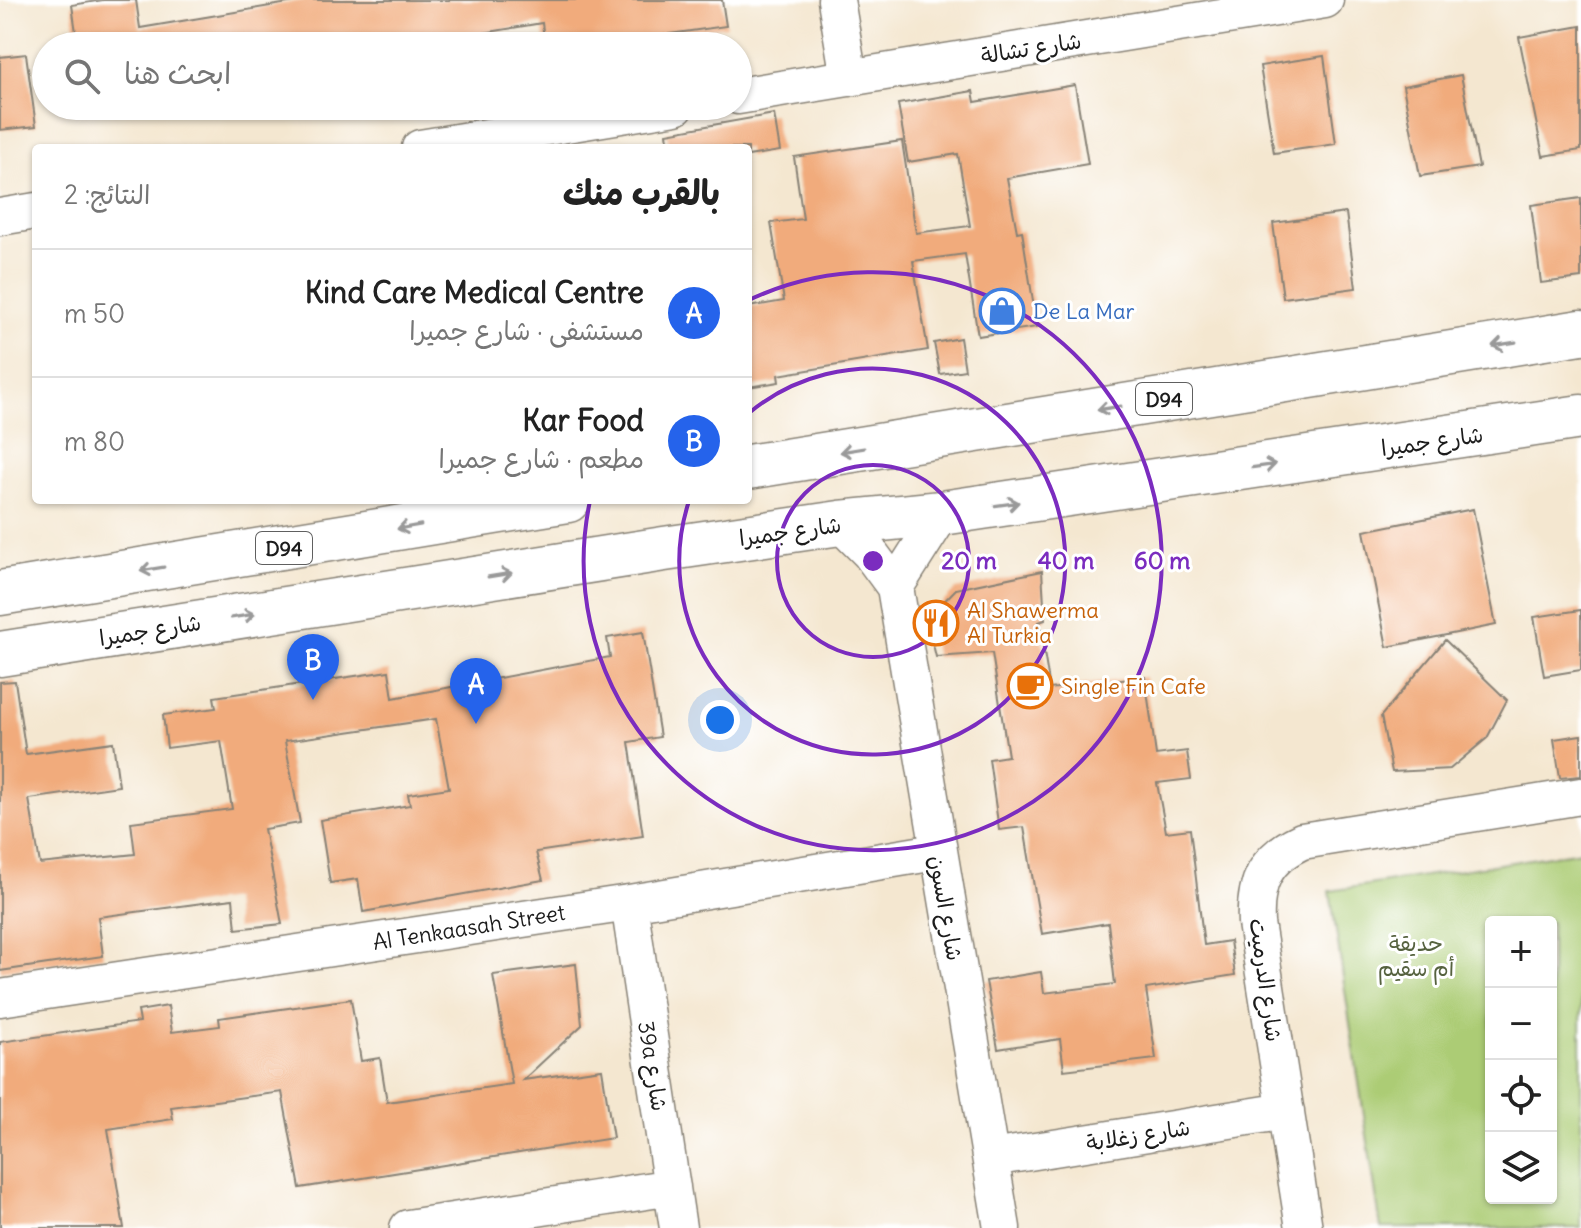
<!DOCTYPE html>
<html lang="ar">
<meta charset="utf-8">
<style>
body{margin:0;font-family:Delius,"Playpen Sans Arabic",sans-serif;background:#f6f6f6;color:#222;direction:rtl}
.controls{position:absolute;right:24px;bottom:24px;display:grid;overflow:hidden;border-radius:8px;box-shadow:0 2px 6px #0004}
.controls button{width:72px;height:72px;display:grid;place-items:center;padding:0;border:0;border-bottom:2px solid #e0e0e0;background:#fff;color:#222;font:40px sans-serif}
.you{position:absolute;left:720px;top:720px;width:28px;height:28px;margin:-20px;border:6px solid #fff;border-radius:50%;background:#1a73e8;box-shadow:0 0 0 12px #1a73e833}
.badge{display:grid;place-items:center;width:52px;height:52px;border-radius:50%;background:#2563eb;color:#fff;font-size:26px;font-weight:700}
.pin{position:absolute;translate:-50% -66px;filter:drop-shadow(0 2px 4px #0008)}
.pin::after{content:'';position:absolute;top:42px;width:28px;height:24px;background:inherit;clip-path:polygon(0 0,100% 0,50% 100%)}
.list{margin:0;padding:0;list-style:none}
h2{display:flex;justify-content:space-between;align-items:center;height:104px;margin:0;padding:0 32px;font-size:34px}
h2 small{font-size:26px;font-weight:400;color:#767676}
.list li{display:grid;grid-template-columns:52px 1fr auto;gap:24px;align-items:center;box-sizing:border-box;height:128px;padding:0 32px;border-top:2px solid #e0e0e0}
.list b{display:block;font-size:30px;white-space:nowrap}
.list p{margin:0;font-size:26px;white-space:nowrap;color:#767676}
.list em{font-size:26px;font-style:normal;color:#767676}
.icon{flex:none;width:44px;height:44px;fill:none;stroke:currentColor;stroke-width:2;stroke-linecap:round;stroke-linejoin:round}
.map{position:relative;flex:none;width:1581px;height:1228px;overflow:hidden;direction:ltr}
.search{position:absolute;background:#fff;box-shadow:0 2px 6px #0004;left:32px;top:32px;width:720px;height:88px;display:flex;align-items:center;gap:20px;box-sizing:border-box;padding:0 28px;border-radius:44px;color:#767676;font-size:30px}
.panel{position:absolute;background:#fff;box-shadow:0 2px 6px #0004;left:32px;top:144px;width:720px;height:360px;border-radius:8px;direction:rtl}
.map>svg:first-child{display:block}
</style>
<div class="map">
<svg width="1581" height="1228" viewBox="0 0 1581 1228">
<rect width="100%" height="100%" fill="#fff"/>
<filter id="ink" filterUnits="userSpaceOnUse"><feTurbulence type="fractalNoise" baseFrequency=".0125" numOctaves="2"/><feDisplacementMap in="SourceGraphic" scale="16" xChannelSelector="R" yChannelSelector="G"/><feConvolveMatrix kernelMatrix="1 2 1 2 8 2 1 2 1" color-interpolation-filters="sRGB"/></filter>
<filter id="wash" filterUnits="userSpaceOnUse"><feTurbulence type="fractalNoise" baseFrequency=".006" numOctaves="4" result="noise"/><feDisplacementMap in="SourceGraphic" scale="32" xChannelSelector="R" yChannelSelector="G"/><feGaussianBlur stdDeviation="1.8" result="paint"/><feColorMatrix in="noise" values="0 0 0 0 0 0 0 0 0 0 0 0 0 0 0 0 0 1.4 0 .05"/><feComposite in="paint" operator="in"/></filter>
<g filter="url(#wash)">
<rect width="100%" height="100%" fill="#f4e7d0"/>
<!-- green -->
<path fill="#accc74" stroke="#647448" stroke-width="2" fill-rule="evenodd" d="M 1581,851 L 1581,1228 L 1381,1228 L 1330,891 ZM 1491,922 L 1551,922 L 1551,1198 L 1491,1198 Z"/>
<g id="blocks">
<!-- building -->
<path fill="#f1ab7b" d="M 103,0 L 136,0 L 140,28 L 306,0 L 722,0 L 726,26 L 586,46 L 545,46 L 542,23 L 406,46 L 78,46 L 72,5 Z
M 1581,26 L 1581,150 L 1543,156 L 1519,37 Z
M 26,54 L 36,126 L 0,130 L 0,57 Z
M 1324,56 L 1336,144 L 1274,153 L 1260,66 Z
M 1461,75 L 1479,167 L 1420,176 L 1403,86 Z
M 1075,85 L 1088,164 L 1007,178 L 1017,232 L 1022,231 L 1037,327 L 978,336 L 965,254 L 913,261 L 928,350 L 778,375 L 779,382 L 748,387 L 748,307 L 784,301 L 771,223 L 803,219 L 794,157 L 902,141 L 916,233 L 970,226 L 958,154 L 908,162 L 898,104 L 973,91 L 975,102 Z
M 774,114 L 780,151 L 748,156 L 748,148 L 669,148 L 667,133 Z
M 1581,198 L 1581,278 L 1541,283 L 1531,205 Z
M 1346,213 L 1356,288 L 1283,298 L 1273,223 Z
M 960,338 L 965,370 L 940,374 L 934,343 Z
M 1473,509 L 1496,625 L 1387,647 L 1364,531 Z
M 1042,571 L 1045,620 L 1039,622 L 1050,689 L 1145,677 L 1156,755 L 1187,751 L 1191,779 L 1157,783 L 1166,832 L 1190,829 L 1204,945 L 1230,941 L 1235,975 L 1146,989 L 1156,1059 L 1064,1070 L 1060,1039 L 998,1049 L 986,981 L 1041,972 L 1044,993 L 1115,984 L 1108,923 L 1042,934 L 1024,827 L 999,830 L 989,759 L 1008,756 L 992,653 L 936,657 L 927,619 L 956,589 Z
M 1581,610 L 1581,670 L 1544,676 L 1534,617 Z
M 643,632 L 660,737 L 629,742 L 643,836 L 536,852 L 543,880 L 363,912 L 358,879 L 330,883 L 320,820 L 410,805 L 408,794 L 449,788 L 436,719 L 285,741 L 300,823 L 264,829 L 282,924 L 236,929 L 233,899 L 98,917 L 103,956 L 0,971 L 0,682 L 15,681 L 26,754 L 113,742 L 119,786 L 29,799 L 40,864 L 135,854 L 131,822 L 232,809 L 221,741 L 167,748 L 163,715 L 216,708 L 214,697 L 389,671 L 393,698 L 610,657 L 607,638 Z
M 1445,640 L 1507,700 L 1487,738 L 1450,769 L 1392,772 L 1381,716 Z
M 1581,735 L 1581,776 L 1560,778 L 1554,739 Z
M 576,964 L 582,1025 L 523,1080 L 602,1069 L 613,1138 L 300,1188 L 282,1092 L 171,1107 L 173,1119 L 108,1129 L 124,1228 L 0,1228 L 0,1042 L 140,1022 L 138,1011 L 168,1006 L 172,1032 L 220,1026 L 219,1018 L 351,999 L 361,1061 L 380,1058 L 387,1102 L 512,1084 L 493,975 Z"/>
</g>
</g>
<g filter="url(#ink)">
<use href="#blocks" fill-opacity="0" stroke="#888276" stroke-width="2"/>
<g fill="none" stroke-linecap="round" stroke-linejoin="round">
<!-- minor casing -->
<g stroke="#888276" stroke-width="39">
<path id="minor" d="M 836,0 L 849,78
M 738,96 L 1325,0
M 420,148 L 676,106
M 0,217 L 36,211
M 840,523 L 870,553 L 895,587 L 1002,1228
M 895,587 L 942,513
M 629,903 L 678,1228
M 0,998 L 629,903 L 936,852
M 991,1158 L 1286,1111
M 408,1228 L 672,1187
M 1304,1228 L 1256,923 C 1254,883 1265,858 1302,841 L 1581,796"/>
</g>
<!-- major casing -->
<g stroke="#888276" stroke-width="47">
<path id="major" d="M 748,467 L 1581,332
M 0,593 L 568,500
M 0,654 L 664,549 L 840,523 L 942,513 L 1581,417"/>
</g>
<!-- minor -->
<use href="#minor" stroke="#fff" stroke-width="36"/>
<!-- major -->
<use href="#major" stroke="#fff" stroke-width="44"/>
</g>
<!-- one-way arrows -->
<defs><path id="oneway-shaft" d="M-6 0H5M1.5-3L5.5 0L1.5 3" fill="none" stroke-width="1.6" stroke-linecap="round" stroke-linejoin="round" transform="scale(2)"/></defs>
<g stroke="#999">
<use href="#oneway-shaft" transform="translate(1504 344) rotate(171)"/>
<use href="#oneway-shaft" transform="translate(1109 408) rotate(171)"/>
<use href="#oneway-shaft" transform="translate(852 450) rotate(171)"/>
<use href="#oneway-shaft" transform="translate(1264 466) rotate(-8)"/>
<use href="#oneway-shaft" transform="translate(1007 504) rotate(-8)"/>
<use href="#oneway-shaft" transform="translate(409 527) rotate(170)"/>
<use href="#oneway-shaft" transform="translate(152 569) rotate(171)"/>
<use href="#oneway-shaft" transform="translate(500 575) rotate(-9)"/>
<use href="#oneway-shaft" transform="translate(243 616) rotate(-9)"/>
</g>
</g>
<!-- distance rings -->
<g fill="none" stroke="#7b2cbf" stroke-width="4">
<circle cx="873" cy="561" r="96"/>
<path d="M749 413A193 193 0 1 1 689 501"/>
<path d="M749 300A289 289 0 1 1 590 501"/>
</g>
<!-- icons -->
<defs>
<g id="shop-ring" transform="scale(2.3)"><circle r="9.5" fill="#fff" stroke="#3f7fe0" stroke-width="1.5"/><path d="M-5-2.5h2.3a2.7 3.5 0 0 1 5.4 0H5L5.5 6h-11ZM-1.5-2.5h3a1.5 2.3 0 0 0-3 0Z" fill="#3f7fe0"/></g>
<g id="restaurant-ring" transform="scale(2.3)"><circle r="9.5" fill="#fff" stroke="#e8710a" stroke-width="1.5"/><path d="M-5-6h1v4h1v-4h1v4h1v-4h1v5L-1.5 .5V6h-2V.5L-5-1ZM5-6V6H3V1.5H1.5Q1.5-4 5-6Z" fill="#e8710a"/></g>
<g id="cafe-ring" transform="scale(2.3)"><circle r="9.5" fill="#fff" stroke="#e8710a" stroke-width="1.5"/><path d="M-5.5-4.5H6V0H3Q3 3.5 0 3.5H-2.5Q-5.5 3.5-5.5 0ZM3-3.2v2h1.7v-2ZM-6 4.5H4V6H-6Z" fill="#e8710a"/></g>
</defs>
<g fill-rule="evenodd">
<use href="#shop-ring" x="1002" y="311"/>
<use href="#restaurant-ring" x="936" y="623"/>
<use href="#cafe-ring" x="1030" y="686"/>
</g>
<g text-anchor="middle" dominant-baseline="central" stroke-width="6" stroke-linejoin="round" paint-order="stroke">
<!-- shield labels -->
<g fill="#fff" stroke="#606060" stroke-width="2">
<rect x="1136" y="383" width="56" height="32" rx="6"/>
<rect x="256" y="532" width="56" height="32" rx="6"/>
</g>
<g font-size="20" font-weight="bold" fill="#1c1c1c">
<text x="1164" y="399">D94</text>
<text x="284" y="548">D94</text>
</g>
<!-- street labels -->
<g font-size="22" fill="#1c1c1c" stroke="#fff">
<text transform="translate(1031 48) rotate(-9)">شارع تشالة</text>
<text transform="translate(1432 441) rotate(-8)">شارع جميرا</text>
<text transform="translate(790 531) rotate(-8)">شارع جميرا</text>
<text transform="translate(150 630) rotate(-9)">شارع جميرا</text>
<text transform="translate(946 908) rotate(80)">شارع السون</text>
<text transform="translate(469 927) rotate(-9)">Al Tenkaasah Street</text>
<text transform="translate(1266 980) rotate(82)">شارع الدرميت</text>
<text transform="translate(653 1066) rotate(81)">39a شارع</text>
<text transform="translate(1138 1135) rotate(-9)">شارع زغلابة</text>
</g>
<!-- shop labels -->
<g font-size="22" fill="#366cbe" stroke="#fff" text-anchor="start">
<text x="1033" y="311">De La Mar</text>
</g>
<!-- food labels -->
<g font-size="22" fill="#c56008" stroke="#fff" text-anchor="start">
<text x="967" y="610">Al Shawerma<tspan x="967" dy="25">Al Turkia</tspan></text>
<text x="1061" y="686">Single Fin Cafe</text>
</g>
<!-- park labels -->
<g font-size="22" fill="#56623f" stroke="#fff">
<text x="1416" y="943">حديقة<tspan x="1416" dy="25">أم سقيم</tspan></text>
</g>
</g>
<circle cx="873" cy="561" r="12" fill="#7b2cbf" stroke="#fff" stroke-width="4"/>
<g font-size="24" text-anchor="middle" font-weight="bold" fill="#7b2cbf" stroke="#fff" stroke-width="6" stroke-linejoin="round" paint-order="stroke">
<text x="969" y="569">20 m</text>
<text x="1066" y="569">40 m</text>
<text x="1162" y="569">60 m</text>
</g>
</svg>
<div class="controls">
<button>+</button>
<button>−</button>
<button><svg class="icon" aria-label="locate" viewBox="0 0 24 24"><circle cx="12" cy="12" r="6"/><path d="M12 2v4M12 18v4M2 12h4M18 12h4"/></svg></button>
<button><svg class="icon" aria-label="layers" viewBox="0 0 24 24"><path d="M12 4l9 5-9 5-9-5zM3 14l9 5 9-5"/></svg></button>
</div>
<div class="you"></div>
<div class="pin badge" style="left:476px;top:724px">A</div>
<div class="pin badge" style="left:313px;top:700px">B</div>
<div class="search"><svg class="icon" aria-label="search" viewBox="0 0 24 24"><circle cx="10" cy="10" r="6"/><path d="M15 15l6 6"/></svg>ابحث هنا</div>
<section class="panel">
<h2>بالقرب منك<small>النتائج: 2</small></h2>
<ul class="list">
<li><span class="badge">A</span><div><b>Kind Care Medical Centre</b><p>مستشفى · شارع جميرا</p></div><em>50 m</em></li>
<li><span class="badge">B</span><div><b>Kar Food</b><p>مطعم · شارع جميرا</p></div><em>80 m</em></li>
</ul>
</section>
</div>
